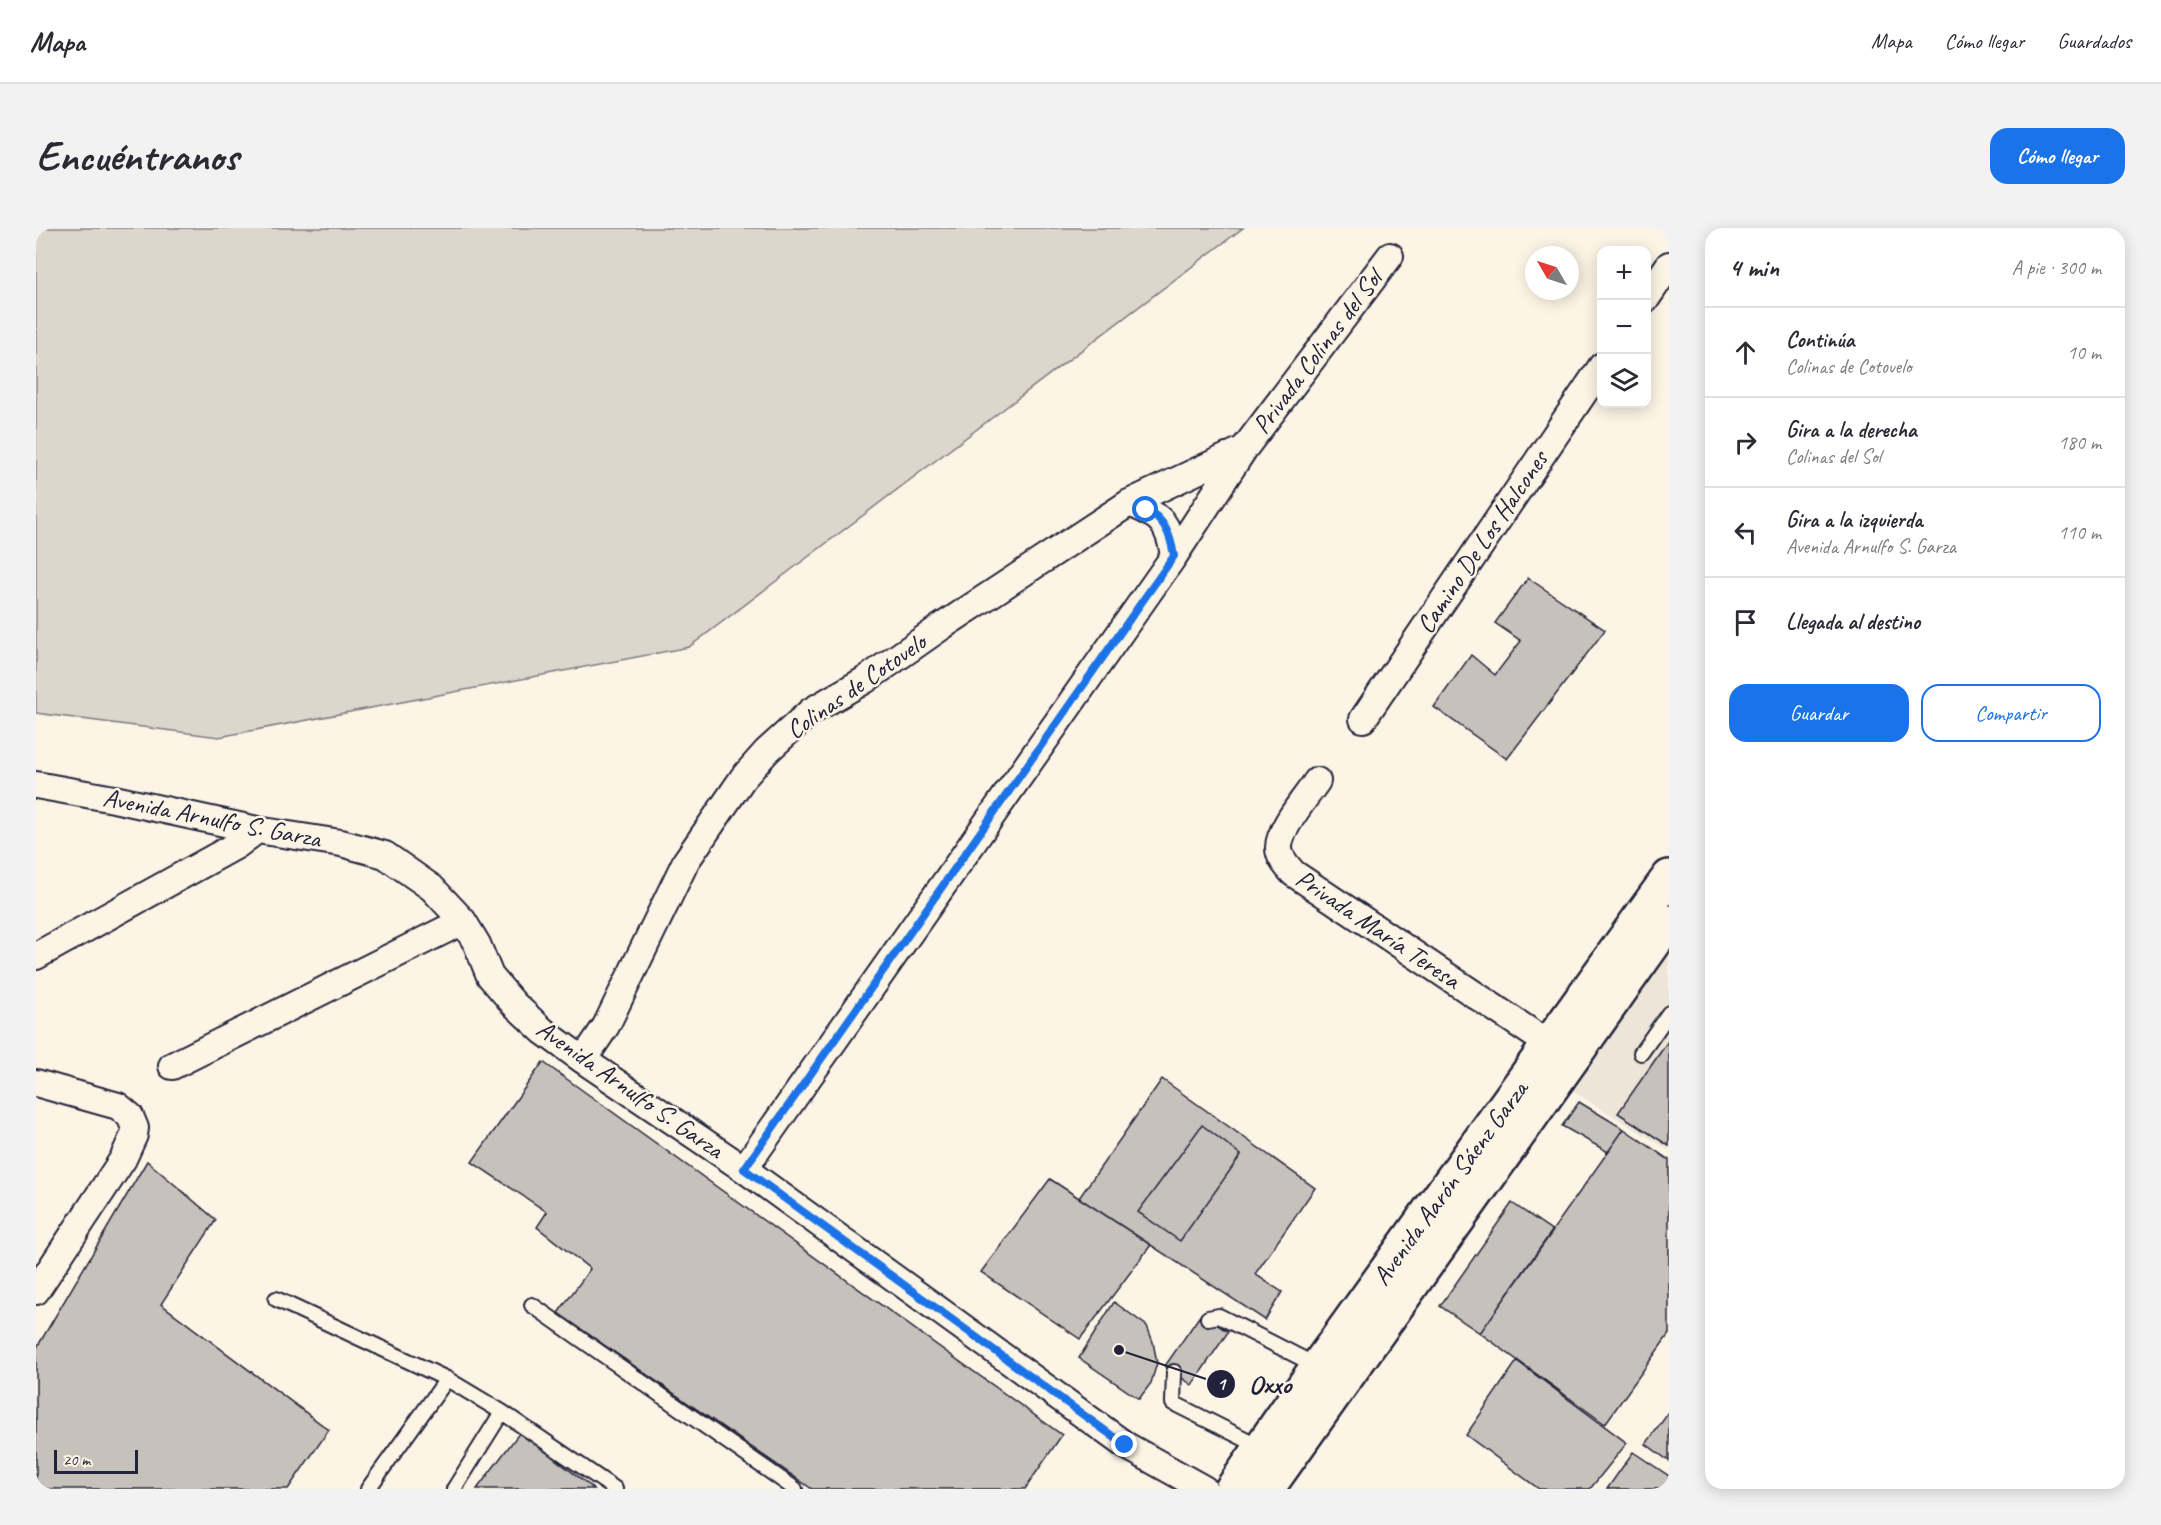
<!DOCTYPE html>
<html lang="es">
<meta charset="utf-8">
<style>
body{margin:0;font-family:Caveat,sans-serif;background:#f2f2f3;color:#2b2b33}
.controls{position:absolute;right:18px;top:18px;display:grid;overflow:hidden;border-radius:12px;box-shadow:0 3px 15px #0003}
.controls button{width:54px;height:54px;display:grid;place-items:center;padding:0;border:0;border-bottom:2px solid #e1e1e2;background:#fff;color:#2b2b33;font:30px sans-serif}
.compass{position:absolute;left:1489px;top:18px;width:54px;height:54px;border-radius:50%;background:#fff;box-shadow:0 3px 15px #0003;rotate:309deg}
.scale{position:absolute;left:18px;bottom:15px;width:84px;box-sizing:border-box;padding-left:6px;border:3px solid #22223b;border-top:0;font-size:16px;line-height:21px;white-space:nowrap;color:#22223b;-webkit-text-stroke:4px #fcf5e5;paint-order:stroke}
.stop{position:absolute;width:18px;height:18px;margin:-14px;border:4px solid #1a73e8;border-radius:50%;background:#fff}
.stop.end{background:#1a73e8;border-color:#fff;box-shadow:0 2px 6px #0008}
.list{margin:0;padding:0;list-style:none}
h2{display:flex;justify-content:space-between;align-items:center;height:78px;margin:0;padding:0 24px;font-size:26px}
h2 small{font-size:20px;font-weight:400;color:#7c7c81}
.list li{display:grid;grid-template-columns:39px 1fr auto;gap:18px;align-items:center;box-sizing:border-box;height:90px;padding:0 24px;border-top:2px solid #e1e1e2}
.list b{display:block;font-size:22px;white-space:nowrap}
.list p{margin:0;font-size:20px;white-space:nowrap;color:#7c7c81}
.list em{font-size:20px;font-style:normal;color:#7c7c81}
.actions{display:flex;gap:12px;padding:18px 24px}
.actions a{flex:1;padding:14px 0;border:2px solid #1a73e8;border-radius:18px;text-align:center;font-size:21px;color:#1a73e8}
.actions .main{background:#1a73e8;color:#fff}
.icon{flex:none;width:33px;height:33px;fill:none;stroke:currentColor;stroke-width:2;stroke-linecap:round;stroke-linejoin:round}
.map{position:relative;flex:none;width:1633px;height:1261px;overflow:hidden;border-radius:18px}
header{display:flex;align-items:center;gap:36px;box-sizing:border-box;height:84px;padding:0 30px;background:#fff;border-bottom:2px solid #e1e1e2}
header strong{font-size:28px}
nav{display:flex;gap:33px;margin-inline-start:auto;font-size:21px}
.intro{display:flex;align-items:center;justify-content:space-between;box-sizing:border-box;height:144px;padding:0 36px}
h1{margin:0;font-size:42px}
.button{padding:15px 27px;border-radius:18px;background:#1a73e8;color:#fff;font-size:21px;font-weight:700}
main{display:flex;gap:36px;padding:0 36px}
aside{flex:1;background:#fff;border-radius:18px;box-shadow:0 3px 15px #0003}
.map>svg:first-child{display:block}
</style>
<header>
<strong>Mapa</strong>
<nav><a>Mapa</a><a>Cómo llegar</a><a>Guardados</a></nav>
</header>
<div class="intro"><h1>Encuéntranos</h1><a class="button">Cómo llegar</a></div>
<main>
<div class="map">
<svg width="1633" height="1261" viewBox="0 0 1633 1261">
<rect width="100%" height="100%" fill="#fcf5e5"/>
<filter id="ink" filterUnits="userSpaceOnUse"><feTurbulence type="fractalNoise" baseFrequency=".0167" numOctaves="2"/><feDisplacementMap in="SourceGraphic" scale="12" xChannelSelector="R" yChannelSelector="G"/><feConvolveMatrix kernelMatrix="1 2 1 2 8 2 1 2 1" color-interpolation-filters="sRGB"/></filter>
<g filter="url(#ink)">
<!-- built -->
<path fill="#ece5d8" d="M 1633,715 L 1633,922 L 1533,861 Z"/>
<!-- green -->
<path fill="#dcd6cc" stroke="#7f7c84" stroke-width="1.5" d="M 0,0 L 1207,0 L 653,419 L 183,509 L 0,485 Z"/>
<!-- building -->
<path fill="#c6c1bb" stroke="#22223b" stroke-width="1.5" d="M 1492,350 L 1569,402 L 1471,531 L 1398,479 L 1435,427 L 1459,447 L 1485,413 L 1459,395 Z
M 1633,812 L 1633,918 L 1582,885 Z
M 507,834 L 1026,1207 L 989,1261 L 776,1261 L 522,1085 L 554,1041 L 501,999 L 511,984 L 436,934 Z
M 1126,851 L 1279,960 L 1219,1046 L 1246,1064 L 1229,1092 L 1043,970 Z
M 1543,874 L 1588,901 L 1572,924 L 1526,898 Z
M 1166,897 L 1205,927 L 1144,1013 L 1102,984 Z
M 1588,901 L 1633,932 L 1633,1106 L 1569,1196 L 1444,1105 Z
M 111,933 L 180,992 L 125,1076 L 293,1202 L 252,1261 L 0,1261 L 0,1121 Z
M 1014,951 L 1115,1017 L 1044,1111 L 945,1044 Z
M 1476,975 L 1517,1003 L 1444,1105 L 1404,1078 Z
M 1078,1074 L 1111,1098 L 1117,1114 L 1121,1135 L 1115,1155 L 1103,1171 L 1043,1130 Z
M 1165,1086 L 1192,1104 L 1156,1157 L 1129,1138 Z
M 1481,1133 L 1591,1215 L 1554,1261 L 1503,1261 L 1430,1207 Z
M 1633,1184 L 1633,1233 L 1610,1216 Z
M 484,1204 L 558,1261 L 441,1261 Z
M 1597,1224 L 1633,1248 L 1633,1261 L 1571,1261 Z"/>
<g fill="none" stroke-linecap="round" stroke-linejoin="round">
<!-- lane casing -->
<g stroke="#22223b" stroke-width="18">
<path id="lane" d="M 1605,825 L 1633,785
M 240,1071 L 411,1151 L 466,1184 L 579,1261
M 496,1077 L 759,1261
M 1172,1090 L 1183,1088 L 1281,1138
M 1138,1144 L 1137,1175 L 1225,1219
M 332,1261 L 411,1151
M 418,1261 L 466,1184"/>
</g>
<!-- street casing -->
<g stroke="#22223b" stroke-width="30">
<path id="street" d="M 1610,71 L 1633,37
M 1093,275 C 1124,287 1133,294 1138,328
M 1327,491 L 1566,138
M 1281,553 C 1271,568 1242,602 1243,620 C 1243,630 1252,639 1257,645 L 1514,817
M 0,557 L 78,571 L 221,602 L 305,615 L 349,627 L 396,660 L 427,693 L 441,716 L 454,748 L 478,776 L 507,803 L 547,832 L 708,941 L 1089,1217 L 1168,1261
M 0,728 L 201,617 L 221,602
M 547,832 L 570,798 L 650,633 L 707,550 L 731,523 L 775,483 L 829,452 L 905,399 L 1093,275 L 1208,221
M 136,838 L 427,693
M 0,855 L 82,878 L 94,888 L 99,900 L 98,907 L 87,931 L 0,1063
M 708,941 L 1138,328 L 1208,221 L 1354,28"/>
</g>
<!-- secondary casing -->
<g stroke="#22223b" stroke-width="38">
<path id="secondary" d="M 1196,1261 L 1281,1139 L 1633,649
M 1231,1261 L 1633,694"/>
</g>
<!-- lane -->
<use href="#lane" stroke="#fcf5e5" stroke-width="14"/>
<!-- street -->
<use href="#street" stroke="#fcf5e5" stroke-width="26"/>
<!-- secondary -->
<use href="#secondary" stroke="#fcf5e5" stroke-width="33"/>
</g>
</g>
<g fill="none" stroke-linecap="round" stroke-linejoin="round" filter="url(#ink)">
<!-- route -->
<path stroke="#1a73e8" stroke-width="8" d="M 1089,1217 L 708,941 L 1138,328 C 1135,309 1129,290 1110,282"/>
</g>
<g text-anchor="middle" dominant-baseline="central" stroke-width="5" stroke-linejoin="round" paint-order="stroke">
<!-- street labels -->
<g font-size="26" fill="#22223b" stroke="#fcf5e5">
<text transform="translate(1281 124) rotate(-53)">Privada Colinas del Sol</text>
<text transform="translate(1446 314) rotate(-56)">Camino De Los Halcones</text>
<text transform="translate(820 458) rotate(-35)">Colinas de Cotovelo</text>
<text transform="translate(176 590) rotate(11)">Avenida Arnulfo S. Garza</text>
<text transform="translate(1342 701) rotate(34)">Privada María Teresa</text>
<text transform="translate(594 861) rotate(35)">Avenida Arnulfo S. Garza</text>
<text transform="translate(1414 955) rotate(-54)">Avenida Aarón Sáenz Garza</text>
</g>
</g>
<!-- callouts -->
<path fill="none" stroke="#22223b" stroke-width="2" d="M1083 1122L1185 1156"/>
<g fill="#22223b" stroke="#fcf5e5" stroke-width="2">
<circle cx="1083" cy="1122" r="6"/>
<circle cx="1185" cy="1156" r="15"/>
</g>
<g font-size="18" text-anchor="middle" font-weight="bold" fill="#fff">
<text x="1185" y="1162">1</text>
</g>
<g font-size="27" text-anchor="middle" font-weight="bold" fill="#22223b" stroke="#fcf5e5" stroke-width="5" stroke-linejoin="round" paint-order="stroke">
<text x="1234" y="1165">Oxxo</text>
</g>
</svg>
<div class="controls">
<button>+</button>
<button>−</button>
<button><svg class="icon" aria-label="layers" viewBox="0 0 24 24"><path d="M12 4l9 5-9 5-9-5zM3 14l9 5 9-5"/></svg></button>
</div>
<svg class="compass" viewBox="-18 -18 36 36"><path d="M0-13l5 13h-10z" fill="#e53935"/><path d="M0 13l5-13h-10z" fill="#7c7c81"/></svg>
<div class="scale">20 m</div>
<div class="stop" style="left:1110px;top:282px"></div>
<div class="stop end" style="left:1089px;top:1217px"></div>
</div>
<aside>
<h2>4 min<small>A pie · 300 m</small></h2>
<ul class="list">
<li><svg class="icon" aria-label="ahead" viewBox="0 0 24 24"><path d="M12 20V5M6 11l6-6 6 6"/></svg><div><b>Continúa</b><p>Colinas de Cotovelo</p></div><em>10 m</em></li>
<li><svg class="icon" aria-label="right" viewBox="0 0 24 24"><path d="M7 20v-9h11M14 6l5 5-5 5"/></svg><div><b>Gira a la derecha</b><p>Colinas del Sol</p></div><em>180 m</em></li>
<li><svg class="icon" aria-label="left" viewBox="0 0 24 24"><path d="M17 20v-9H6M10 6l-5 5 5 5"/></svg><div><b>Gira a la izquierda</b><p>Avenida Arnulfo S. Garza</p></div><em>110 m</em></li>
<li><svg class="icon" aria-label="arrive" viewBox="0 0 24 24"><path d="M6 21V4h12l-3 4 3 4H6"/></svg><div><b>Llegada al destino</b></div></li>
</ul>
<div class="actions"><a class="main">Guardar</a><a>Compartir</a></div>
</aside>
</main>
